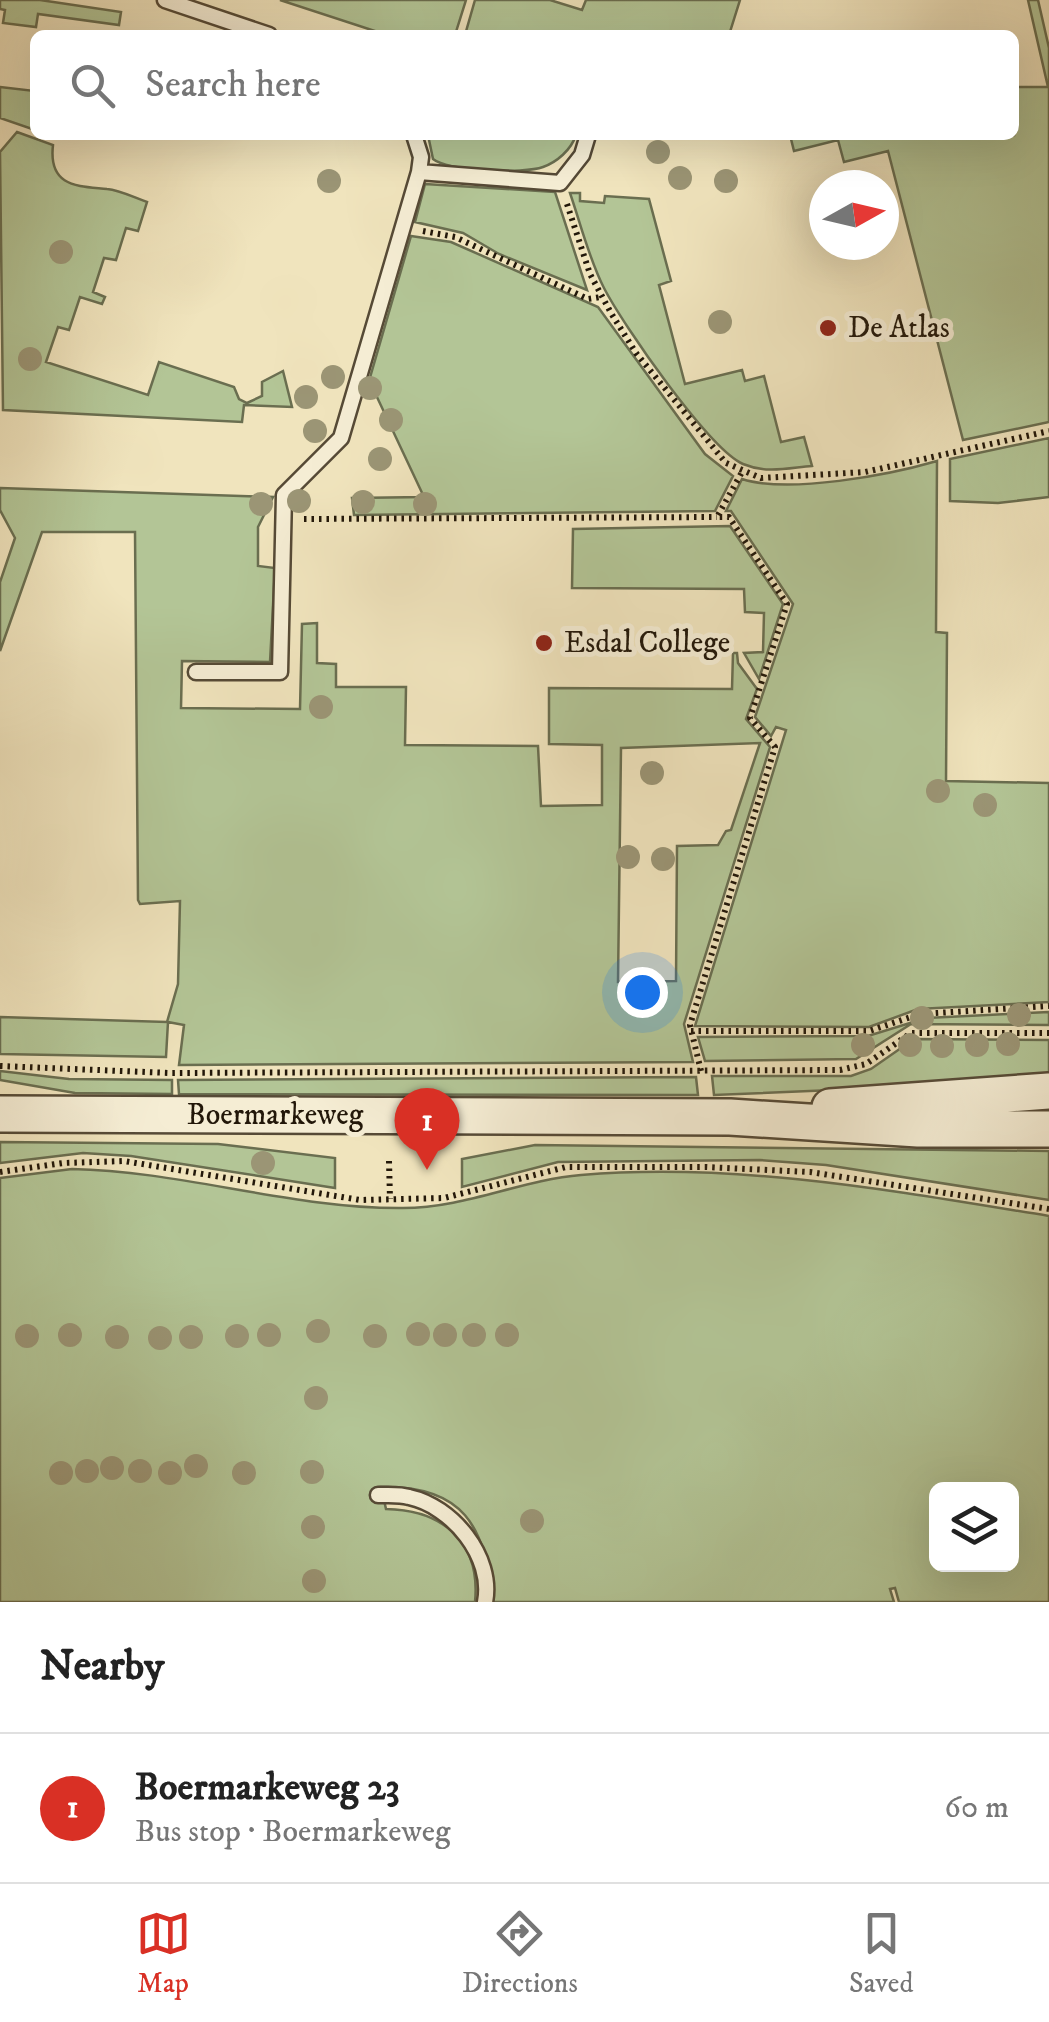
<!DOCTYPE html>
<meta charset="utf-8">
<style>
body{margin:0;font-family:"IM FELL DW Pica",serif;background:#f2f2f2;color:#222}
.controls{position:absolute;right:30px;bottom:30px;display:grid;overflow:hidden;border-radius:15px;box-shadow:0 10px 40px #0002}
.controls button{width:90px;height:90px;display:grid;place-items:center;padding:0;border:0;border-bottom:2px solid #e0e0e0;background:#fff;color:#222;font:50px sans-serif}
.compass{position:absolute;left:809px;top:170px;width:90px;height:90px;border-radius:50%;background:#fff;box-shadow:0 10px 40px #0002;rotate:82deg}
.you{position:absolute;left:642px;top:992px;width:35px;height:35px;margin:-25px;border:8px solid #fff;border-radius:50%;background:#1a73e8;box-shadow:0 0 0 15px #1a73e833}
.badge{display:grid;place-items:center;width:65px;height:65px;border-radius:50%;background:#d93025;color:#fff;font-size:32px;font-weight:700}
.pin{position:absolute;translate:-50% -82px;filter:drop-shadow(0 2px 5px #0008)}
.pin::after{content:'';position:absolute;top:52px;width:35px;height:30px;background:inherit;clip-path:polygon(0 0,100% 0,50% 100%)}
.list{margin:0;padding:0;list-style:none}
h2{display:flex;justify-content:space-between;align-items:center;height:130px;margin:0;padding:0 40px;font-size:42px}
h2 small{font-size:32px;font-weight:400;color:#767676}
.list li{display:grid;grid-template-columns:65px 1fr auto;gap:30px;align-items:center;box-sizing:border-box;height:150px;padding:0 40px;border-top:2px solid #e0e0e0}
.list b{display:block;font-size:38px;white-space:nowrap}
.list p{margin:0;font-size:32px;white-space:nowrap;color:#767676}
.list em{font-size:32px;font-style:normal;color:#767676}
.icon{flex:none;width:55px;height:55px;fill:none;stroke:currentColor;stroke-width:2;stroke-linecap:round;stroke-linejoin:round}
.map{position:relative;flex:none;width:1049px;height:1602px;overflow:hidden}
.search{position:absolute;background:#fff;box-shadow:0 10px 40px #0002;left:30px;right:30px;top:30px;height:110px;display:flex;align-items:center;gap:25px;box-sizing:border-box;padding:0 35px;border-radius:15px;color:#767676;font-size:38px}
.sheet{height:280px;background:#fff}
nav{display:flex;justify-content:space-around;align-items:center;box-sizing:border-box;height:140px;border-top:2px solid #e0e0e0;background:#fff;font-size:28px;color:#767676}
nav a{display:grid;justify-items:center;gap:5px}
nav .on{color:#d93025}
.map>svg:first-child{display:block}
</style>
<div class="map">
<svg width="1049" height="1602" viewBox="0 0 1049 1602">
<rect width="100%" height="100%" fill="#f0e4bd"/>
<filter id="stains"><feTurbulence type="fractalNoise" baseFrequency=".002" numOctaves="4"/><feColorMatrix values="0 0 0 0 .2 0 0 0 0 .09 0 0 0 0 .02 0 0 0 .5 -.17"/></filter>
<radialGradient id="worn" r=".72"><stop offset=".6" stop-color="#630" stop-opacity="0"/><stop offset="1" stop-color="#630" stop-opacity=".3"/></radialGradient>
<!-- green -->
<path fill="#b3c596" stroke="#6a6e50" stroke-width="2.5" fill-rule="evenodd" d="M 0,0 L 40,0 L 121,12 L 119,25 L 38,14 L 36,27 L 3,23 L 5,10 L 0,9 Z
M 280,0 L 466,0 L 455,35 L 387,35 Z
M 475,0 L 550,0 L 582,10 L 586,0 L 740,0 L 729,35 L 465,35 Z
M 1028,0 L 1038,0 L 1049,48 L 1049,422 L 963,440 L 888,151 L 844,162 L 838,140 L 794,151 L 790,135 L 1014,135 L 1014,87 L 1048,87 Z
M 0,87 L 35,91 L 35,130 L 0,118 Z
M 17,132 L 53,145 C 48,188 79,186 107,189 C 120,190 135,198 147,202 L 138,231 L 126,228 L 116,260 L 104,258 L 93,292 L 105,297 L 102,304 L 80,297 L 69,330 L 58,327 L 46,362 L 148,395 L 159,362 L 234,387 L 239,399 L 247,403 L 262,396 L 262,382 L 283,371 L 292,407 L 244,405 L 242,422 L 3,410 L 0,152 Z
M 428,135 L 576,135 C 571,150 557,162 543,167 C 524,174 448,171 433,159 Z
M 425,184 L 555,192 L 587,290 L 499,254 L 463,233 L 415,222 Z
M 570,193 L 580,193 L 580,201 L 604,203 L 605,196 L 649,199 L 671,281 L 659,285 L 685,384 L 742,370 L 745,381 L 764,376 L 781,442 L 804,437 L 812,466 C 788,468 767,474 743,464 C 709,449 623,325 604,288 C 589,259 581,225 570,193 Z
M 411,236 L 451,242 L 598,307 L 705,454 L 733,476 L 715,511 L 354,515 L 352,498 L 424,497 L 376,395 L 379,385 L 369,381 Z
M 1049,438 L 1049,497 L 998,503 L 950,501 L 950,459 Z
M 937,461 L 936,632 L 947,633 L 946,781 L 1049,783 L 1049,1002 L 918,1009 L 869,1027 L 695,1026 L 786,730 L 776,727 L 771,736 L 755,717 L 793,604 L 731,511 L 726,511 L 742,479 C 789,494 889,475 937,461 Z
M 0,488 L 273,497 L 258,527 L 258,566 L 275,568 L 270,662 L 182,661 L 181,708 L 300,709 L 302,624 L 317,623 L 317,663 L 336,664 L 336,687 L 406,687 L 405,745 L 538,746 L 541,806 L 602,805 L 602,745 L 549,744 L 549,688 L 732,689 L 733,653 L 737,653 L 738,663 L 757,689 L 746,719 L 770,747 L 684,1024 L 693,1062 L 179,1065 L 184,1025 L 168,1022 L 166,1057 L 0,1054 L 0,1017 L 167,1022 L 178,984 L 180,901 L 140,904 L 138,900 L 135,532 L 42,532 L 0,651 L 0,582 L 15,538 L 0,510 ZM 760,743 L 731,830 L 726,831 L 718,845 L 677,846 L 676,981 L 618,982 L 621,748 Z
M 730,526 L 783,604 L 759,679 L 744,653 L 763,652 L 764,613 L 745,612 L 744,589 L 572,588 L 573,529 Z
M 1049,1012 L 1049,1025 L 911,1024 L 856,1059 L 705,1061 L 698,1037 L 868,1036 L 926,1018 Z
M 914,1039 L 1049,1040 L 1049,1081 L 714,1095 L 712,1076 L 851,1076 L 871,1069 Z
M 0,1071 L 69,1079 L 172,1080 L 172,1094 L 75,1093 L 0,1080 Z
M 696,1077 L 698,1095 L 179,1094 L 178,1080 Z
M 0,1142 L 218,1144 L 335,1158 L 335,1188 L 131,1156 L 83,1153 L 0,1163 Z
M 535,1145 L 1049,1151 L 1049,1200 L 826,1165 L 760,1160 L 558,1162 L 462,1187 L 462,1159 Z
M 72,1169 C 183,1171 292,1209 403,1208 C 465,1208 521,1180 581,1175 C 739,1162 895,1191 1049,1216 L 1049,1602 L 899,1602 L 895,1588 L 890,1589 L 894,1602 L 492,1602 C 486,1526 463,1485 381,1487 L 386,1509 C 442,1510 481,1541 475,1602 L 0,1602 L 0,1178 ZM 936,1490 L 1012,1490 L 1012,1564 L 936,1564 Z"/>
<g fill="none" stroke-linecap="round" stroke-linejoin="round">
<!-- service casing -->
<g stroke="#564a36" stroke-width="19">
<path id="service" d="M 165,0 L 269,35
M 419,172 L 560,183 L 582,155 L 588,135
M 196,672 L 280,672 L 284,495 L 341,438 L 419,172 L 421,157 L 414,135
M 378,1495 C 388,1495 400,1494 409,1497 C 452,1506 494,1557 485,1602"/>
</g>
<!-- tertiary casing -->
<g stroke="#564a36" stroke-width="40">
<path id="tertiary" d="M 830,1107 L 1049,1091
M 0,1114 L 730,1117 L 918,1129 L 1049,1129"/>
</g>
<!-- path -->
<path stroke="#221709" stroke-width="6" stroke-dasharray="2.5 5" stroke-linecap="butt" d="M 567,204 L 590,274 L 611,313 L 636,353 L 726,463 L 761,478 L 865,472 L 1049,431
M 423,231 L 455,237 L 588,299 L 601,297
M 304,519 L 717,517
M 691,1031 L 869,1031 L 920,1014 L 1049,1006
M 0,1066 L 170,1073 L 840,1070 L 866,1064 L 911,1033 L 1049,1033
M 701,1071 L 690,1025 L 775,747 L 750,718 L 787,604 L 729,517 L 717,517 L 742,472
M 389,1161 L 390,1199
M 0,1172 L 63,1163 L 124,1161 L 360,1200 L 444,1198 L 566,1167 L 705,1167 L 810,1172 L 1049,1209"/>
<!-- service -->
<use href="#service" stroke="#f5edd4" stroke-width="14"/>
<!-- tertiary -->
<use href="#tertiary" stroke="#f5edd4" stroke-width="35"/>
</g>
<!-- trees -->
<g fill="#9b9575">
<circle cx="658" cy="152" r="12"/>
<circle cx="680" cy="178" r="12"/>
<circle cx="329" cy="181" r="12"/>
<circle cx="726" cy="181" r="12"/>
<circle cx="61" cy="252" r="12"/>
<circle cx="720" cy="322" r="12"/>
<circle cx="30" cy="359" r="12"/>
<circle cx="333" cy="377" r="12"/>
<circle cx="370" cy="388" r="12"/>
<circle cx="306" cy="397" r="12"/>
<circle cx="391" cy="420" r="12"/>
<circle cx="315" cy="431" r="12"/>
<circle cx="380" cy="459" r="12"/>
<circle cx="299" cy="501" r="12"/>
<circle cx="363" cy="502" r="12"/>
<circle cx="261" cy="504" r="12"/>
<circle cx="425" cy="504" r="12"/>
<circle cx="321" cy="707" r="12"/>
<circle cx="652" cy="773" r="12"/>
<circle cx="938" cy="791" r="12"/>
<circle cx="985" cy="805" r="12"/>
<circle cx="628" cy="857" r="12"/>
<circle cx="663" cy="859" r="12"/>
<circle cx="1019" cy="1015" r="12"/>
<circle cx="922" cy="1018" r="12"/>
<circle cx="1008" cy="1044" r="12"/>
<circle cx="863" cy="1045" r="12"/>
<circle cx="910" cy="1045" r="12"/>
<circle cx="977" cy="1045" r="12"/>
<circle cx="942" cy="1046" r="12"/>
<circle cx="263" cy="1163" r="12"/>
<circle cx="318" cy="1331" r="12"/>
<circle cx="418" cy="1334" r="12"/>
<circle cx="70" cy="1335" r="12"/>
<circle cx="269" cy="1335" r="12"/>
<circle cx="445" cy="1335" r="12"/>
<circle cx="474" cy="1335" r="12"/>
<circle cx="507" cy="1335" r="12"/>
<circle cx="27" cy="1336" r="12"/>
<circle cx="237" cy="1336" r="12"/>
<circle cx="375" cy="1336" r="12"/>
<circle cx="117" cy="1337" r="12"/>
<circle cx="191" cy="1337" r="12"/>
<circle cx="160" cy="1338" r="12"/>
<circle cx="316" cy="1398" r="12"/>
<circle cx="196" cy="1466" r="12"/>
<circle cx="112" cy="1468" r="12"/>
<circle cx="87" cy="1471" r="12"/>
<circle cx="140" cy="1471" r="12"/>
<circle cx="312" cy="1472" r="12"/>
<circle cx="61" cy="1473" r="12"/>
<circle cx="170" cy="1473" r="12"/>
<circle cx="244" cy="1473" r="12"/>
<circle cx="532" cy="1521" r="12"/>
<circle cx="313" cy="1527" r="12"/>
<circle cx="314" cy="1581" r="12"/>
</g>
<!-- markers -->
<g fill="#8f2418" stroke="#f5edd4" stroke-width="4">
<circle cx="828" cy="328" r="10"/>
<circle cx="544" cy="643" r="10"/>
</g>
<g text-anchor="middle" dominant-baseline="central" stroke-width="10" stroke-linejoin="round" paint-order="stroke">
<!-- poi labels -->
<g font-size="30" fill="#221709" stroke="#f5edd4" text-anchor="start">
<text x="848" y="328">De Atlas</text>
<text x="564" y="643">Esdal College</text>
</g>
<!-- street labels -->
<g font-size="30" fill="#221709" stroke="#f5edd4">
<text x="275" y="1115">Boermarkeweg</text>
</g>
</g>
<rect width="100%" height="100%" filter="url(#stains)"/>
<rect width="100%" height="100%" fill="url(#worn)"/>
</svg>
<div class="controls">
<button><svg class="icon" aria-label="layers" viewBox="0 0 24 24"><path d="M12 4l9 5-9 5-9-5zM3 14l9 5 9-5"/></svg></button>
</div>
<svg class="compass" viewBox="-18 -18 36 36"><path d="M0-13l5 13h-10z" fill="#e53935"/><path d="M0 13l5-13h-10z" fill="#767676"/></svg>
<div class="you"></div>
<div class="pin badge" style="left:427px;top:1170px">1</div>
<div class="search"><svg class="icon" aria-label="search" viewBox="0 0 24 24"><circle cx="10" cy="10" r="6"/><path d="M15 15l6 6"/></svg>Search here</div>
</div>
<section class="sheet">
<h2>Nearby<small></small></h2>
<ul class="list">
<li><span class="badge">1</span><div><b>Boermarkeweg 23</b><p>Bus stop · Boermarkeweg</p></div><em>60 m</em></li>
</ul>
</section>
<nav>
<a class="on"><svg class="icon" aria-label="map" viewBox="0 0 24 24"><path d="M3 6l6-2 6 2 6-2v14l-6 2-6-2-6 2zM9 4v14M15 6v14"/></svg>Map</a>
<a><svg class="icon" aria-label="directions" viewBox="0 0 24 24"><path d="M12 3l9 9-9 9-9-9zM9 14v-3h6M13 9l2 2-2 2"/></svg>Directions</a>
<a><svg class="icon" aria-label="saved" viewBox="0 0 24 24"><path d="M7 4h10v16l-5-4-5 4z"/></svg>Saved</a>
</nav>
